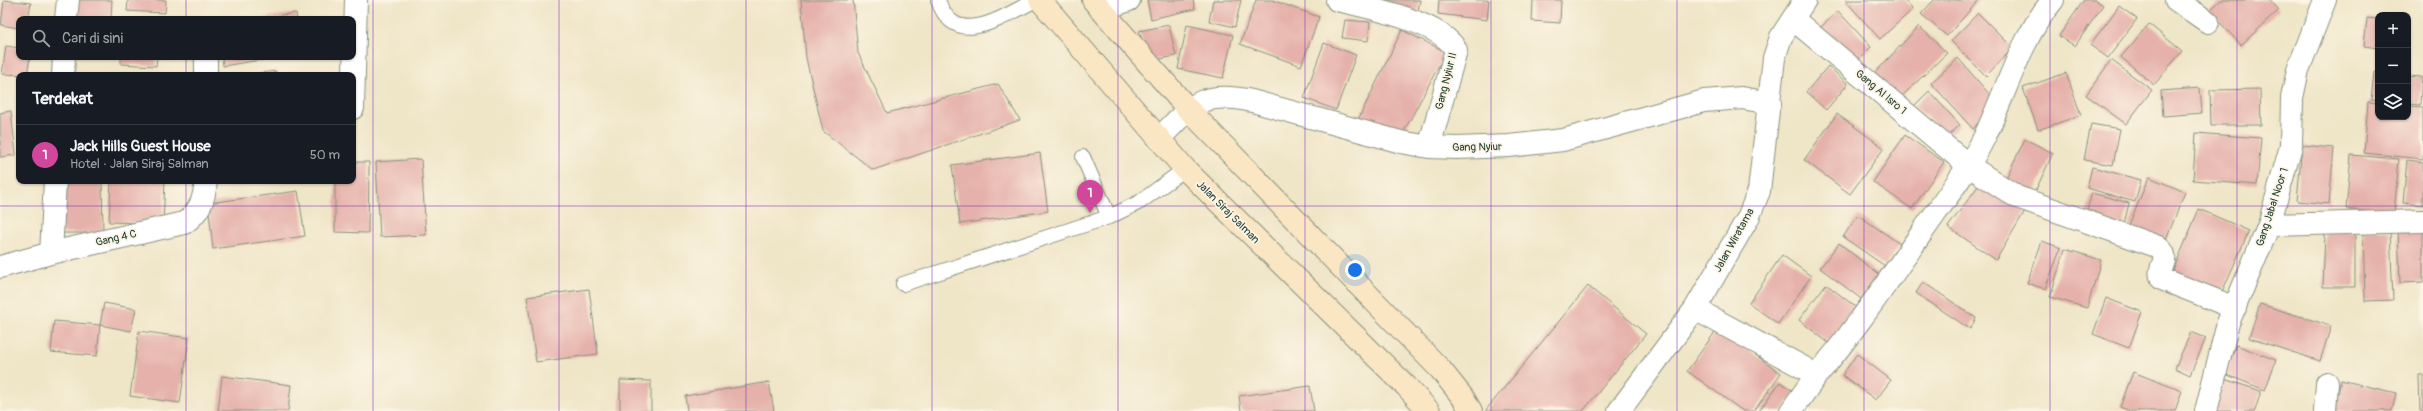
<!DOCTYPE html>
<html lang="id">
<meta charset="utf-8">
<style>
body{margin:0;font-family:Pangolin,sans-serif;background:#20242c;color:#f1f3f6}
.controls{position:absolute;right:12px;top:12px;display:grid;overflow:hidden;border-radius:8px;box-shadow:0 1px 3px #0004}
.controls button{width:36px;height:36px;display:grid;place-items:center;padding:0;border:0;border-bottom:1px solid #363941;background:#171b24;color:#f1f3f6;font:20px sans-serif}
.you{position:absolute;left:1355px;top:270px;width:14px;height:14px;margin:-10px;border:3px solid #fff;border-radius:50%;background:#1a73e8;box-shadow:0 0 0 6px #1a73e833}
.badge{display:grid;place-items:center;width:26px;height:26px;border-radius:50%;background:#db2777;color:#fff;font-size:13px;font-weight:700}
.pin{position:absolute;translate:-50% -33px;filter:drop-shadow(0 1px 2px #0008)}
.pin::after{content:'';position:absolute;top:21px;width:14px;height:12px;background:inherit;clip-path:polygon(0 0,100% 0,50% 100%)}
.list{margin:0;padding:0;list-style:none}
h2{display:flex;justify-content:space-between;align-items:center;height:52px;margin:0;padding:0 16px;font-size:17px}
h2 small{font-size:13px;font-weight:400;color:#9ea1a6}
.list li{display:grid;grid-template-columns:26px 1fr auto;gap:12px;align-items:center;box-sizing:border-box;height:60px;padding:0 16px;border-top:1px solid #363941}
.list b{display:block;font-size:15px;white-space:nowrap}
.list p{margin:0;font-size:13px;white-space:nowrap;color:#9ea1a6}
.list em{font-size:13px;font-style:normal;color:#9ea1a6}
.icon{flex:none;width:22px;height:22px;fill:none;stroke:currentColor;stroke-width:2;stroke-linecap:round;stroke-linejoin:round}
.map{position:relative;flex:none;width:2423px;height:411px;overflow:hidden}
.search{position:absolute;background:#171b24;box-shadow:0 1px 3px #0004;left:16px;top:16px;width:340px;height:44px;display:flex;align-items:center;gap:10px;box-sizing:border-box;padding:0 14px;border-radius:8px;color:#9ea1a6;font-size:15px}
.panel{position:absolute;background:#171b24;box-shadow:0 1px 3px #0004;left:16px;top:72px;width:340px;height:112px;border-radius:8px}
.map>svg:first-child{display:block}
</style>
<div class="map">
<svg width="2423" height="411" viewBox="0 0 2423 411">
<rect width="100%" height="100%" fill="#fcf5e5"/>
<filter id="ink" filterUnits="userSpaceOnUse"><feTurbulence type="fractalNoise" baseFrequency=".025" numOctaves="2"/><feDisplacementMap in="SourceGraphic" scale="8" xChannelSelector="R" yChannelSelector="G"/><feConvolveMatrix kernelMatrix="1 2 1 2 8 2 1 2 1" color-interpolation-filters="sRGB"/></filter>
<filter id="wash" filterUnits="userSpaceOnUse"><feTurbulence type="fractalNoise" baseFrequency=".012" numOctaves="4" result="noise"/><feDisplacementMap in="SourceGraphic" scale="16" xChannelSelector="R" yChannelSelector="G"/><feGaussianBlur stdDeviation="0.9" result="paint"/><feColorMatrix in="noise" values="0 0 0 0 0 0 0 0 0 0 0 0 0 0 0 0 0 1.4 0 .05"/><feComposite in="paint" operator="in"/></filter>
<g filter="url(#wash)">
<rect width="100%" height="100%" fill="#efe5c7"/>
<g id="blocks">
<!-- building -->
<path fill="#e5b1aa" d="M 4,0 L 31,3 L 28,19 L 19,19 L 19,28 L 1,25 Z
M 73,0 L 112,0 L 111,19 L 72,19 Z
M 128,0 L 166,0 L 165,13 L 127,11 Z
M 801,0 L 853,0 L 858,53 L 887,113 L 998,84 L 1020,120 L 873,170 L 823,131 L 806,58 Z
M 1147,0 L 1193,0 L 1195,9 L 1151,19 Z
M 1213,0 L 1241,0 L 1235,27 L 1209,21 Z
M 1256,0 L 1272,0 L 1319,17 L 1301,66 L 1240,44 Z
M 1375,0 L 1420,0 L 1418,11 L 1374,6 Z
M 1439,0 L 1489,0 L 1487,20 L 1438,14 Z
M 1533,0 L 1561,0 L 1560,23 L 1532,21 Z
M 1845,0 L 1905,0 L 1913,9 L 1880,39 Z
M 1934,0 L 1979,0 L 1947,36 L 1921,14 Z
M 2084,0 L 2095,0 L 2103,5 L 2075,46 L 2059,36 Z
M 2221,0 L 2270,0 L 2279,10 L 2241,45 L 2209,11 Z
M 2119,6 L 2137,19 L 2108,58 L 2090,45 Z
M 1838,11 L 1871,47 L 1856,62 L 1818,30 Z
M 296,13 L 297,19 L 261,19 L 261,18 Z
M 1978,13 L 2013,48 L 1986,76 L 1951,41 Z
M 2367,18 L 2378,19 L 2378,48 L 2364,46 Z
M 1345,20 L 1370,22 L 1368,41 L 1342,38 Z
M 2149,24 L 2182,51 L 2154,85 L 2121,57 Z
M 1169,25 L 1176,56 L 1149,61 L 1139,31 Z
M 1187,25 L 1233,35 L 1223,78 L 1178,69 Z
M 1919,26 L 1947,53 L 1900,98 L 1872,76 Z
M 1402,30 L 1446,52 L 1400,139 L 1356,124 Z
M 1324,43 L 1356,55 L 1336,110 L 1304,98 Z
M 6,46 L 19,48 L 19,57 L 30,57 L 27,75 L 2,74 Z
M 121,57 L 157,57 L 156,66 L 121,64 Z
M 222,57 L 273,57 L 273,58 L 223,66 Z
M 1958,58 L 1996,102 L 1973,129 L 1931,83 Z
M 2111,60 L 2152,90 L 2126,124 L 2086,95 Z
M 1828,66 L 1848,84 L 1826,110 L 1806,92 Z
M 276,71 L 276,75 L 254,75 L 254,74 Z
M 2374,72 L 2378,73 L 2378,101 L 2371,100 Z
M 2066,73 L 2081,115 L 2038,130 L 2023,88 Z
M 2408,76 L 2422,77 L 2420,105 L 2408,104 Z
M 2200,88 L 2202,113 L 2163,116 L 2161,91 Z
M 2260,89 L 2261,125 L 2211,125 L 2210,90 Z
M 1929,91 L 1960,125 L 1948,136 L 1914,106 Z
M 2368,102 L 2378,103 L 2378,117 L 2408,117 L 2408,106 L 2423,107 L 2423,159 L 2364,153 Z
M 11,111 L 16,155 L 0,157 L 0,113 Z
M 1837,114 L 1884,148 L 1850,194 L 1804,160 Z
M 2091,124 L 2120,129 L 2113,165 L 2084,160 Z
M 2196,133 L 2261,138 L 2257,185 L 2193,180 Z
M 1905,135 L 1944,162 L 1912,209 L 1873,182 Z
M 2025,139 L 2053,153 L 2034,194 L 2005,180 Z
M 2302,145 L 2334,148 L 2329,204 L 2297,201 Z
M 1040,153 L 1048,211 L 960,224 L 952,165 Z
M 2351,155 L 2399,159 L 2394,214 L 2346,209 Z
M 421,159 L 426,235 L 380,237 L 376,162 Z
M 2407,160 L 2423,162 L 2423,205 L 2403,203 Z
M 353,162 L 369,162 L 368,233 L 335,232 L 335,181 L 353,181 Z
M 2092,167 L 2141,180 L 2135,202 L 2087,188 Z
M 2149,177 L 2185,192 L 2166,240 L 2129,225 Z
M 57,181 L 102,181 L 103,233 L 55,233 Z
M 111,181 L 165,181 L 163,224 L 109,222 Z
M 1981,182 L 2025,211 L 1996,260 L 1948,227 Z
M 298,191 L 305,236 L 213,249 L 208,203 Z
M 2092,193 L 2129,203 L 2123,228 L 2085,217 Z
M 2199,209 L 2249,231 L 2222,292 L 2173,271 Z
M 1858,215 L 1900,244 L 1885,266 L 1843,237 Z
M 2423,228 L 2423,282 L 2400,283 L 2398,229 Z
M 2363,231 L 2390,231 L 2393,300 L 2365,301 Z
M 2325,232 L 2355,232 L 2355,287 L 2323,287 Z
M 2042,241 L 2061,248 L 2045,289 L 2027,283 Z
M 1839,243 L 1882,277 L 1864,301 L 1820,268 Z
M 2065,249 L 2101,260 L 2087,308 L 2050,297 Z
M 1782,255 L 1811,276 L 1778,324 L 1749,303 Z
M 1923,282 L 1976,318 L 1970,329 L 1916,293 Z
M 1826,284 L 1862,312 L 1834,347 L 1799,320 Z
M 1588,286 L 1646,334 L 1583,411 L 1488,411 L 1486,410 Z
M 589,289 L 598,354 L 536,362 L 527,297 Z
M 2106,298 L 2142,312 L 2129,348 L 2093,334 Z
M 104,303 L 136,309 L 131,331 L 100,325 L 97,356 L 51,352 L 54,321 L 100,325 Z
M 2260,304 L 2331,326 L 2320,361 L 2249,338 Z
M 1718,328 L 1781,373 L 1754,411 L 1743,411 L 1687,371 Z
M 139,331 L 189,338 L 180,403 L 130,396 Z
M 2191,332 L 2206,338 L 2190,375 L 2175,368 Z
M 2236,345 L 2276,360 L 2265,390 L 2225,374 Z
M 1857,354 L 1891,380 L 1876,400 L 1842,375 Z
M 2133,372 L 2182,391 L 2175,411 L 2130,411 L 2120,407 Z
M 2419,375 L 2423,375 L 2423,411 L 2420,411 Z
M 222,376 L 291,385 L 288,411 L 218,411 Z
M 2221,378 L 2261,391 L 2255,411 L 2211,411 Z
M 620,380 L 651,381 L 651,411 L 620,411 Z
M 2341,380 L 2396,393 L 2392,411 L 2334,411 Z
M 769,382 L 774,411 L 687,411 L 685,396 Z
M 1780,382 L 1795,392 L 1782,411 L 1759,411 Z
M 1310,386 L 1314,411 L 1241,411 L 1239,396 Z"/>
</g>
</g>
<g filter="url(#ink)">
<use href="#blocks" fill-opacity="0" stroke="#87917e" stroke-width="1"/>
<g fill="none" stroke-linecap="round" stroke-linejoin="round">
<!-- lane casing -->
<g stroke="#87917e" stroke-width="16">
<path id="lane" d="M 938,0 C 955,52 1005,15 1036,0
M 1083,157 L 1109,217
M 903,284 L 1109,217 L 1140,202 L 1185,169"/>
</g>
<!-- street casing -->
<g stroke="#87917e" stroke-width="24">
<path id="street" d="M 1337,0 C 1368,7 1442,22 1456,50 L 1429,147
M 2176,0 L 2208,22
M 1101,10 L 1129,0
M 66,19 L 68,0
M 1793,19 L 1969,166 L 2017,197 L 2156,246 C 2175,258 2155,267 2162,279 L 2235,308
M 63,75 L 64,57
M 206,75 L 206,57
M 353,108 L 356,0
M 1159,139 C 1192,105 1201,90 1252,101 L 1401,142 L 1429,147 L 1457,148 L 1509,146 L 1563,140 L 1704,101 L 1742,98 L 1770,103
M 2269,225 L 2423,221
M 51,253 L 55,181
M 0,267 L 51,253 L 184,223 C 200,212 204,200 206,181
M 1695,309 L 1806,369 L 1816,376 C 1854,332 1887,282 1921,234 C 1942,203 1967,172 1984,138 C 2006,93 2020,39 2053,0
M 1619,411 L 1695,309 L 1748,218 L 1759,191 L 1774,58 L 1781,37 L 1805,0
M 1791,411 L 1816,376
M 2206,411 L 2228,323 L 2269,225 L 2291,146 L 2292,98 L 2298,70 L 2325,0
M 2325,411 L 2327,383"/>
</g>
<!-- secondary casing -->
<g stroke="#87917e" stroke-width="24">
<path id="secondary" d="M 1040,0 L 1185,169 L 1407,387 L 1429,411
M 1093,0 L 1188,109 L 1441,370 L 1464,399 L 1471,411"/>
</g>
<!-- lane -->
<use href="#lane" stroke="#fff" stroke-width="14"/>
<!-- street -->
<use href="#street" stroke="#fff" stroke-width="22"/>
<!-- secondary -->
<use href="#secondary" stroke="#fbe6c3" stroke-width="22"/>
</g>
</g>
<!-- grid -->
<path fill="none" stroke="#7b2cbf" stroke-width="1" stroke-opacity="0.55" d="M 186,0 L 186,19M 373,0 L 373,411M 559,0 L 559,411M 746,0 L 746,411M 932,0 L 932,411M 1118,0 L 1118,411M 1305,0 L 1305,411M 1491,0 L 1491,411M 1677,0 L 1677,411M 1864,0 L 1864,411M 2050,0 L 2050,411M 2237,0 L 2237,411M 186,57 L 186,75M 186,181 L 186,411M 0,206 L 2423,206"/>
<g text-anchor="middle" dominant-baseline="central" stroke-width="3.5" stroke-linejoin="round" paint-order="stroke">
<!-- street labels -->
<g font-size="11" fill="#1f3d34" stroke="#fcf5e5">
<text transform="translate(1446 81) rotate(-76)">Gang Nyiur II</text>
<text transform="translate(1881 92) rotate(40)">Gang Al Isro 1</text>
<text transform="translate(1477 147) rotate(-1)">Gang Nyiur</text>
<text transform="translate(2272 207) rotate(-72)">Gang Jabal Noor 1</text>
<text transform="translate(1228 212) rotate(45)">Jalan Siraj Salman</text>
<text transform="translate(116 238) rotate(-13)">Gang 4 C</text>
<text transform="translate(1734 240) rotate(-61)">Jalan Wiratama</text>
</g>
</g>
</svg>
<div class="controls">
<button>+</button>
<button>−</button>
<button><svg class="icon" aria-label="layers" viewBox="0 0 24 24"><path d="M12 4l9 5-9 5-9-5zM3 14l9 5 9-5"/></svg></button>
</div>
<div class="you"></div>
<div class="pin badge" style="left:1090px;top:213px;background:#d1479c">1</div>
<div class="search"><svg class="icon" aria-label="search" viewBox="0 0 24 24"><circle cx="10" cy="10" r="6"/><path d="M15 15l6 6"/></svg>Cari di sini</div>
<section class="panel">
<h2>Terdekat<small></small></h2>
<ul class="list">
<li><span class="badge" style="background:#d1479c">1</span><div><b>Jack Hills Guest House</b><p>Hotel · Jalan Siraj Salman</p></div><em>50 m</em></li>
</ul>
</section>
</div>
